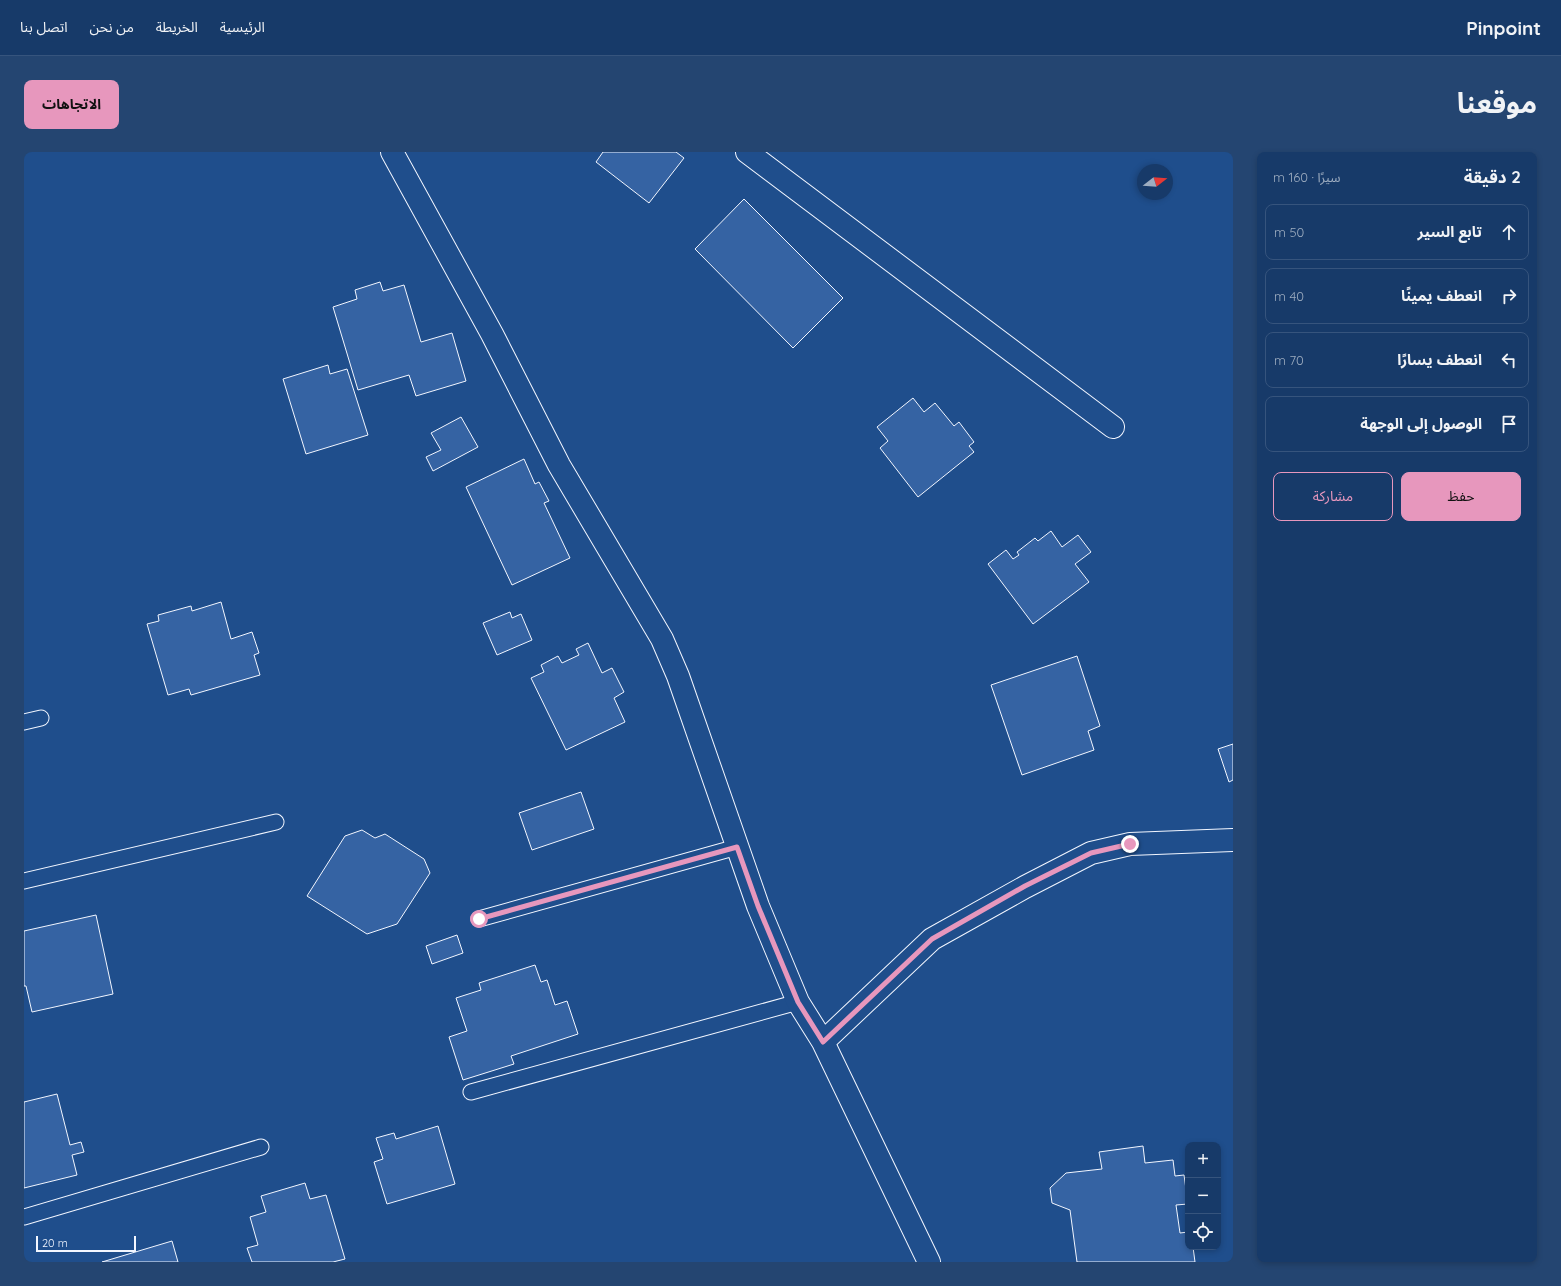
<!DOCTYPE html>
<html lang="ar">
<meta charset="utf-8">
<style>
body{margin:0;font-family:Quicksand,"Noto Sans Arabic",sans-serif;background:#244571;color:#f1f3f6;direction:rtl}
.controls{position:absolute;right:12px;bottom:12px;display:grid;overflow:hidden;border-radius:8px;box-shadow:0 2px 6px #0003}
.controls button{width:36px;height:36px;display:grid;place-items:center;padding:0;border:0;border-bottom:1px solid #36547d;background:#173a69;color:#f1f3f6;font:20px sans-serif}
.compass{position:absolute;left:1113px;top:12px;width:36px;height:36px;border-radius:50%;background:#173a69;box-shadow:0 2px 6px #0003;rotate:73deg}
.scale{position:absolute;left:12px;bottom:10px;width:100px;box-sizing:border-box;padding-left:4px;border:2px solid #f2f6ff;border-top:0;font-size:11px;line-height:14px;white-space:nowrap;color:#f2f6ff;-webkit-text-stroke:3px #1f4e8c;paint-order:stroke}
.stop{position:absolute;width:12px;height:12px;margin:-9px;border:3px solid #e797bd;border-radius:50%;background:#fff}
.stop.end{background:#e797bd;border-color:#fff;box-shadow:0 1px 4px #0008}
.list{margin:0;padding:0;list-style:none}
h2{display:flex;justify-content:space-between;align-items:center;height:52px;margin:0;padding:0 16px;font-size:17px}
h2 small{font-size:13px;font-weight:400;color:#9eadc0}
.list li{display:grid;grid-template-columns:26px 1fr auto;gap:12px;align-items:center;box-sizing:border-box;height:56px;margin:0 8px 8px;padding:0 8px;border:1px solid #36547d;border-radius:8px}
.list b{display:block;font-size:15px;white-space:nowrap}
.list em{font-size:13px;font-style:normal;color:#9eadc0}
.actions{display:flex;gap:8px;padding:12px 16px}
.actions a{flex:1;padding:9px 0;border:1px solid #e797bd;border-radius:8px;text-align:center;font-size:14px;color:#e797bd}
.actions .main{background:#e797bd;color:#111}
.icon{flex:none;width:22px;height:22px;fill:none;stroke:currentColor;stroke-width:2;stroke-linecap:round;stroke-linejoin:round}
.map{position:relative;flex:none;width:1209px;height:1110px;overflow:hidden;direction:ltr;border-radius:8px}
header{display:flex;align-items:center;gap:24px;box-sizing:border-box;height:56px;padding:0 20px;background:#173a69;border-bottom:1px solid #36547d}
header strong{font-size:19px}
nav{display:flex;gap:22px;margin-inline-start:auto;font-size:14px}
.intro{display:flex;align-items:center;justify-content:space-between;box-sizing:border-box;height:96px;padding:0 24px}
h1{margin:0;font-size:28px}
.button{padding:10px 18px;border-radius:8px;background:#e797bd;color:#111;font-size:14px;font-weight:700}
main{display:flex;gap:24px;padding:0 24px}
aside{flex:1;background:#173a69;border-radius:8px;box-shadow:0 2px 6px #0003}
.map>svg:first-child{display:block}
</style>
<header>
<strong>Pinpoint</strong>
<nav><a>الرئيسية</a><a>الخريطة</a><a>من نحن</a><a>اتصل بنا</a></nav>
</header>
<div class="intro"><h1>موقعنا</h1><a class="button">الاتجاهات</a></div>
<main>
<aside>
<h2>2 دقيقة<small>سيرًا · 160 m</small></h2>
<ul class="list">
<li><svg class="icon" aria-label="ahead" viewBox="0 0 24 24"><path d="M12 20V5M6 11l6-6 6 6"/></svg><div><b>تابع السير</b></div><em>50 m</em></li>
<li><svg class="icon" aria-label="right" viewBox="0 0 24 24"><path d="M7 20v-9h11M14 6l5 5-5 5"/></svg><div><b>انعطف يمينًا</b></div><em>40 m</em></li>
<li><svg class="icon" aria-label="left" viewBox="0 0 24 24"><path d="M17 20v-9H6M10 6l-5 5 5 5"/></svg><div><b>انعطف يسارًا</b></div><em>70 m</em></li>
<li><svg class="icon" aria-label="arrive" viewBox="0 0 24 24"><path d="M6 21V4h12l-3 4 3 4H6"/></svg><div><b>الوصول إلى الوجهة</b></div></li>
</ul>
<div class="actions"><a class="main">حفظ</a><a>مشاركة</a></div>
</aside>
<div class="map">
<svg width="1209" height="1110" viewBox="0 0 1209 1110">
<rect width="100%" height="100%" fill="#1f4e8c"/>
<!-- building -->
<path fill="#3563a3" stroke="#f2f6ff" d="M 579,0 L 652,0 L 660,6 L 625,51 L 572,10 Z
M 720,47 L 819,146 L 769,196 L 671,97 Z
M 356,130 L 359,139 L 380,133 L 397,190 L 428,181 L 442,229 L 392,244 L 385,223 L 334,238 L 309,155 L 333,147 L 331,138 Z
M 304,213 L 306,222 L 323,217 L 344,283 L 282,302 L 259,227 Z
M 889,246 L 900,260 L 911,251 L 930,274 L 935,270 L 950,290 L 945,294 L 950,300 L 894,345 L 856,296 L 864,289 L 853,275 Z
M 437,265 L 454,295 L 409,319 L 402,305 L 417,298 L 407,281 Z
M 500,307 L 511,332 L 515,330 L 525,349 L 520,351 L 546,406 L 488,433 L 442,335 Z
M 1027,379 L 1038,395 L 1054,383 L 1067,400 L 1051,412 L 1065,430 L 1009,472 L 964,412 L 982,398 L 989,407 L 995,403 L 993,400 L 1011,386 L 1014,389 Z
M 197,450 L 207,487 L 228,480 L 235,501 L 230,503 L 236,523 L 167,543 L 165,537 L 144,543 L 123,472 L 135,469 L 134,463 L 167,454 L 168,459 Z
M 486,460 L 488,466 L 497,462 L 508,488 L 473,503 L 459,471 Z
M 564,491 L 578,521 L 588,516 L 600,540 L 590,546 L 601,570 L 542,598 L 507,526 L 520,520 L 517,513 L 534,504 L 538,511 L 555,503 L 552,497 Z
M 1053,504 L 1076,574 L 1064,579 L 1070,598 L 998,623 L 967,533 Z
M 1209,592 L 1209,628 L 1205,630 L 1194,597 Z
M 557,640 L 570,677 L 508,698 L 495,661 Z
M 338,678 L 351,686 L 361,682 L 400,707 L 406,721 L 373,772 L 343,782 L 283,744 L 321,684 Z
M 72,763 L 89,842 L 8,860 L 2,834 L 0,834 L 0,779 Z
M 433,783 L 439,801 L 408,812 L 402,794 Z
M 511,813 L 517,830 L 523,828 L 531,853 L 543,849 L 554,882 L 487,904 L 490,912 L 439,928 L 425,885 L 443,879 L 432,846 L 457,838 L 455,831 Z
M 33,942 L 46,993 L 57,990 L 60,1000 L 48,1003 L 53,1023 L 0,1036 L 0,950 Z
M 414,974 L 431,1032 L 363,1052 L 350,1010 L 359,1007 L 352,986 L 370,981 L 372,987 Z
M 1119,994 L 1121,1011 L 1149,1008 L 1151,1024 L 1160,1023 L 1164,1052 L 1152,1053 L 1156,1081 L 1164,1080 L 1164,1095 L 1169,1095 L 1171,1110 L 1053,1110 L 1046,1058 L 1028,1051 L 1026,1036 L 1042,1021 L 1078,1017 L 1075,1000 Z
M 281,1031 L 286,1047 L 302,1043 L 321,1107 L 309,1110 L 228,1110 L 223,1096 L 234,1093 L 226,1065 L 242,1060 L 237,1044 Z
M 148,1089 L 154,1110 L 78,1110 Z"/>
<g fill="none" stroke-linecap="round" stroke-linejoin="round">
<!-- service casing -->
<g stroke="#f2f6ff" stroke-width="17">
<path id="service" d="M 0,570 L 17,566
M 0,729 L 252,670
M 455,767 L 713,695
M 447,940 L 774,850
M 0,1065 L 237,995"/>
</g>
<!-- minor casing -->
<g stroke="#f2f6ff" stroke-width="24">
<path id="minor" d="M 368,0 L 468,182 L 535,313 L 638,487 L 654,524 L 734,754 L 774,850 L 799,890 L 905,1110
M 723,0 L 1089,275
M 799,890 L 908,787 L 1001,735 L 1067,701 L 1106,692 L 1209,688"/>
</g>
<!-- service -->
<use href="#service" stroke="#1f4e8c" stroke-width="15"/>
<!-- minor -->
<use href="#minor" stroke="#1f4e8c" stroke-width="22"/>
</g>
<g fill="none" stroke-linecap="round" stroke-linejoin="round">
<!-- route -->
<path stroke="#e797bd" stroke-width="5" d="M 455,767 L 713,695 L 734,754 L 774,850 L 799,890 L 908,787 L 1001,734 L 1067,701 L 1106,692"/>
</g>
</svg>
<div class="controls">
<button>+</button>
<button>−</button>
<button><svg class="icon" aria-label="locate" viewBox="0 0 24 24"><circle cx="12" cy="12" r="6"/><path d="M12 2v4M12 18v4M2 12h4M18 12h4"/></svg></button>
</div>
<svg class="compass" viewBox="-18 -18 36 36"><path d="M0-13l5 13h-10z" fill="#e53935"/><path d="M0 13l5-13h-10z" fill="#9eadc0"/></svg>
<div class="scale">20 m</div>
<div class="stop" style="left:455px;top:767px"></div>
<div class="stop end" style="left:1106px;top:692px"></div>
</div>
</main>
